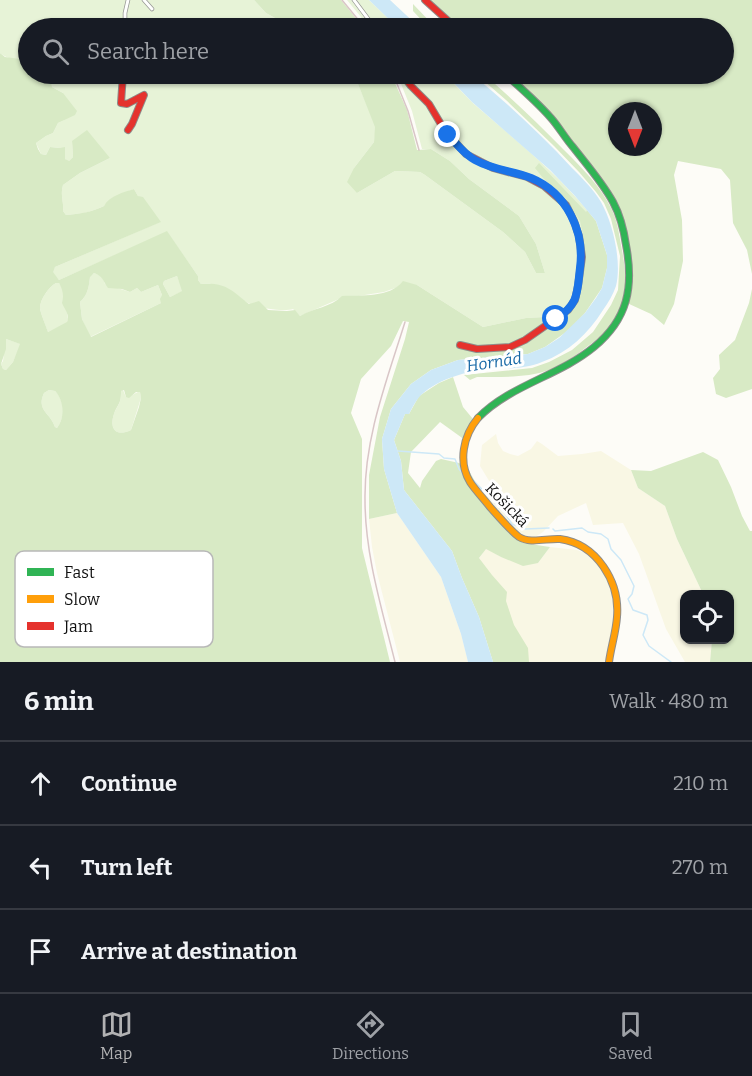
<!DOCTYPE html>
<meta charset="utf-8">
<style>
body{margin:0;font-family:Bitter,serif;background:#242831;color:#f1f3f6}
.controls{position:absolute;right:18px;bottom:18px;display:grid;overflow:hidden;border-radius:12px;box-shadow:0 2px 4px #0004}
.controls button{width:54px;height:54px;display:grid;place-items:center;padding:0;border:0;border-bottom:2px solid #363941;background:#171b24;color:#f1f3f6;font:30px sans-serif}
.compass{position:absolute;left:608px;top:102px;width:54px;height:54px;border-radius:50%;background:#171b24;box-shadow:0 2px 4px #0004;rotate:180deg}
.stop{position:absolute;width:18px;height:18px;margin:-14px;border:4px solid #1a73e8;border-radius:50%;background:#fff}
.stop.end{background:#1a73e8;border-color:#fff;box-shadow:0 2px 6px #0008}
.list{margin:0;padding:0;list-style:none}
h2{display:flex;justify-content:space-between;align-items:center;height:78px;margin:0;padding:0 24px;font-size:26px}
h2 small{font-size:20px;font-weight:400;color:#9ea1a6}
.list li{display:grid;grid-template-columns:39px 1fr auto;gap:18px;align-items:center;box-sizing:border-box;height:84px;padding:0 24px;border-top:2px solid #363941}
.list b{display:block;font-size:22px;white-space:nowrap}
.list em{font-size:20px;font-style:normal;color:#9ea1a6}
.icon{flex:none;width:33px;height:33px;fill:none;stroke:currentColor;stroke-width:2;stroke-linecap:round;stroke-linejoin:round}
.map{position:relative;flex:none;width:752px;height:662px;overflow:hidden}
.search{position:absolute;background:#171b24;box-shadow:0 2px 4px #0004;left:18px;right:18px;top:18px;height:66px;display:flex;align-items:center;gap:15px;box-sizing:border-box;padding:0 21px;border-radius:33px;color:#9ea1a6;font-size:22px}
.sheet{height:330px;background:#171b24}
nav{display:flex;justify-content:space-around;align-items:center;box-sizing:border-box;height:84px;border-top:2px solid #363941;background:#171b24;font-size:16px;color:#9ea1a6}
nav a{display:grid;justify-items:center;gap:3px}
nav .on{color:#b2b2b3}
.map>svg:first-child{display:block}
</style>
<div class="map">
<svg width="752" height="662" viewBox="0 0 752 662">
<rect width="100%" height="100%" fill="#fdfcf7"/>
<!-- farmland -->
<path fill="#f9f7e4" d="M 496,434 L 498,443 L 503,451 L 510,454 L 518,456 L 531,449 L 537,441 L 542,444 L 558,456 L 582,454 L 601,451 L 631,470 L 638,488 L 665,506 L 677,539 L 703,594 L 684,594 L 684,640 L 712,640 L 710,662 L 685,662 L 666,629 L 639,554 L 623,523 L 593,525 L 586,503 L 558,516 L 543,532 L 532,539 L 522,537 L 517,538 L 509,531 L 490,508 L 482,493 L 491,484 L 480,466 L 482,445 Z
M 397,513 L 441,577 L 461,634 L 468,662 L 400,662 L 377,573 L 372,547 L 369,519 Z
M 550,547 L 577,550 L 591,555 L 616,586 L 615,629 L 610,662 L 522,662 L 478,560 L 486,548 L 501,557 L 538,563 Z"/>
<!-- green -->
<path fill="#e7f3d7" d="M 0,0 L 254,0 L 266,13 L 293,28 L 28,28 L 28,60 C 18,60 8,60 0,53 Z
M 347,0 L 352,0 L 354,2 L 356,0 L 369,0 L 398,28 L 370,28 Z
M 46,74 L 348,74 L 358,84 L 376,127 L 374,142 L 354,168 L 357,193 L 395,171 L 420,172 L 425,175 L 503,232 L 525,252 L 536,273 L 545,273 L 536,244 L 519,216 L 469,179 L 450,161 L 431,149 L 422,149 L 412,111 L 397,74 L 445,74 C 454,84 464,94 474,104 C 513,138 554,170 587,210 L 584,222 L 583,280 L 563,316 L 526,318 L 483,327 L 417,285 L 398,287 L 384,292 L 339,299 L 300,316 L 293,309 C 284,312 257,308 248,303 C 229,293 225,282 201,284 L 198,280 L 198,276 L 167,232 L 59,280 L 52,272 L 55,267 L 160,222 L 138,196 L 134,189 L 112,198 L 104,206 L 97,209 L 85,213 L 66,215 L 63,211 C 64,201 60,197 63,185 L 80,173 L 110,158 L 72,141 L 73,157 L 68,162 L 65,159 L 60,148 L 50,147 L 46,155 L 41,154 L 36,143 L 46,136 L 53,133 L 58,123 L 64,120 L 63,93 L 52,87 L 51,80 Z
M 94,273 C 101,275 103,277 105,284 L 130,292 L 137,288 L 141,292 L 158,285 L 162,295 L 161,303 L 90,337 L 82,319 L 80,302 C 88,295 89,286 90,276 Z
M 177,276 L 183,291 L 170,297 L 163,284 L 164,281 Z
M 56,283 L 59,283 L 63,289 L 68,319 L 67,323 L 48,332 C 46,327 40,311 40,308 C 40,299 49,287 56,283 Z
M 6,339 L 21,344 L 13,362 L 6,370 L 3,369 L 1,364 L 3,361 Z
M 49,390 L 55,391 C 65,400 65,418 57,428 L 55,427 C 50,412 36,411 44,393 Z
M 123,390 L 126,397 C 132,396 135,393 140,391 L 141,398 L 131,430 C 116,437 109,429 114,414 C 115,410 119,405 120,401 C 121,398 121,394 121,391 Z"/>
<!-- forest -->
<path fill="#d8eac5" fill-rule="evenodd" d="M 254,0 L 341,0 L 364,28 L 293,28 L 266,13 Z
M 425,0 L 752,0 L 752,274 L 747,250 L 733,223 L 730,180 L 721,169 L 678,161 L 674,175 L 682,220 L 683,261 L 674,304 L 664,325 L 651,314 L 627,303 L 631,278 L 623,229 L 610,196 L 569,141 L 504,74 L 724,74 L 724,28 L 456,28 ZM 617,111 L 653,111 L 653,147 L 617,147 Z
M 413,4 L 436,28 L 429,28 L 413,11 Z
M 0,53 L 5,57 L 28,60 L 28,74 L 46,74 L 51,80 L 52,87 L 63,93 L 77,111 L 75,115 L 58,123 L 53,133 L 46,136 L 36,143 L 38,149 L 41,154 L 46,155 L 50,147 L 60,148 L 65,147 L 65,159 L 69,161 L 73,157 L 72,141 L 87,130 L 110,158 L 80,173 L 63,185 C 60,197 64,201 63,211 L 66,215 C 79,214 92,212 104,206 C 109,196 124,192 134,189 L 138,196 L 143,197 L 161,222 L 55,267 L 53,272 L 59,280 L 167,231 L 198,276 L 198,280 L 201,284 C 226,282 231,290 249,304 L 259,301 L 268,310 L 287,311 L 295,310 L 300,316 C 314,308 331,307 342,296 C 361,295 390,298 403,281 L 417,285 L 483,327 L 526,318 L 563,316 L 583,280 L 583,235 L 580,221 L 567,201 L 543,178 L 535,168 L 539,163 L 586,212 L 587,210 L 596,221 L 607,255 L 607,268 L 602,288 L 585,313 L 569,330 L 545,347 L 528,354 L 458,360 L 431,370 L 411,384 L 391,409 L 382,439 L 384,469 L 397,513 L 369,519 L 369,475 L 380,417 L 405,339 L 409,322 L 403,321 L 391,346 L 361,379 L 351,413 L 362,439 L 362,548 L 390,662 L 0,662 ZM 94,273 C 103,276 103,281 108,288 L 122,289 L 130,292 L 137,288 L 141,292 L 158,285 L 162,295 L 160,299 L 161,303 L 91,337 L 82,319 L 80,302 C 88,295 89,286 90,277 ZM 177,276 L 182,291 L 170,297 L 163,284 L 164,281 ZM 56,283 L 59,283 C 63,290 64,296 62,303 C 65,310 70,315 67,322 L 48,332 C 46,326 40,312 40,308 C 40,299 49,287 56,283 ZM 6,339 L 20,344 L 13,362 L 6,370 L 3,369 L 1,364 L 6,349 ZM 49,390 L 55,391 C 64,400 65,418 57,428 L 55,427 C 50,412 36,411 44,393 ZM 124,390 L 126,397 L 129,398 L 136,392 L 140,392 L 141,398 L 139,407 L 131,430 C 116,437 109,429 114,414 C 115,409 119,405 120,401 C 121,398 121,394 121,391 Z
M 348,74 L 391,74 L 407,110 L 417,150 L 431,149 L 450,161 L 469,179 L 519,216 L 536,244 L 545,273 L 536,273 L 525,252 L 503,232 L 425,175 L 420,172 L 395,171 L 357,193 L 347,182 L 354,168 L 374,142 L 375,127 L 358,84 Z
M 476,74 L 484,74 C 511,98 538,123 563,149 C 581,167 601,186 612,210 C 617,220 619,233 621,245 C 627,273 629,305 609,328 C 603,335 596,340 588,346 C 577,355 563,364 549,370 C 527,378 500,377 477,377 L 470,380 L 464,375 L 532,368 L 549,362 L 572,350 L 593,332 L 611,305 L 618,290 L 620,256 L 611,219 L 604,203 L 596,192 L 579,172 L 554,146 L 506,100 Z
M 752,289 L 752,389 L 726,398 L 716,394 L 713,378 L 720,369 L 719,355 L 735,340 L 749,303 Z
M 453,377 L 463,407 L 473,419 L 465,440 L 440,422 L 411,452 L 408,473 L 420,488 L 422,481 L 436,461 L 441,459 L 459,463 L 468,469 L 490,508 L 509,531 L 523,543 L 550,547 L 538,563 L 523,566 L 501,557 L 486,549 L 479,558 L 492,575 L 507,592 L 506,601 L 514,625 L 528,648 L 529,662 L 493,662 L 479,617 L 462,578 L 452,551 L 404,490 L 401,461 L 394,440 L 405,414 L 409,414 L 419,396 L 439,383 Z
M 703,452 L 718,460 L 731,487 L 742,516 L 750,531 L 752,531 L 752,662 L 710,662 L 712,640 L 730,640 L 730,594 L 703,594 L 677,539 L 665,506 L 638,488 L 631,470 L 651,471 Z"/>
<!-- water -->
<path fill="#cde8f7" d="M 369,0 L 390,0 L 420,28 L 398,28 Z
M 445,74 L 472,74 C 507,103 541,134 572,168 C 582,178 594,190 601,202 C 613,223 622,262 616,286 C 613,295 608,303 603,310 C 588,334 569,352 542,362 C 525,369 510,368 492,369 C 467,371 440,378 421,395 C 416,400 412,408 409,414 L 405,414 L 394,440 L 401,461 L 404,490 L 452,551 L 462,578 L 479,617 L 493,662 L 468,662 L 461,634 L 441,577 L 397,513 L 384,469 L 382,439 L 391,409 L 411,384 L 431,370 L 458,360 L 528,354 L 545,347 L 559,338 L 585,313 L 596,298 L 602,288 L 607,268 L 607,255 L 596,221 L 575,196 L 550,170 L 472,102 Z"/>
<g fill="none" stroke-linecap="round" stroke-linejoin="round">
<!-- stream -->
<path stroke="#cde8f7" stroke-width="1.5" d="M 398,451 L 439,454 L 444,458 L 455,459 L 459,469 L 467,479
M 474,481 L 505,513 L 512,524 L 525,529 L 549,528
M 553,529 L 555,531 L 582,528 L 588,532 L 601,534 L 608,539 L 611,549 L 621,560 L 634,586 L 632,594 L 628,599 L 633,610 L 647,615 L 648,620 L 643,635 L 649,646 L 671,662"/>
<!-- street casing -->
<g stroke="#979795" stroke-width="4.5">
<path id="street" d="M 144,0 L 152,9
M 354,0 L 375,28
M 125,28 L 125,13 L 128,0"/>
</g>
<!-- fast casing -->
<g stroke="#8e8d8b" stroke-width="8">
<path id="fast" d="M 478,418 C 510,385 559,376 594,347 C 628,319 634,287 626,245 C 624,231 620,215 613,202 C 602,182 587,165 573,147 C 565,138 559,127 551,118 C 537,102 521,88 505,74"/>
</g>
<!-- slow casing -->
<g stroke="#8e8d8b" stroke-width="8">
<path id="slow" d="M 478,418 C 463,436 458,462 470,482 C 476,491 484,499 490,507 C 499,517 509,529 519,537 C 530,544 548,538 560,539 C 597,544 620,582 617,617 C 616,632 611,647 609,662"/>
</g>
<!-- jam casing -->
<g stroke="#8e8d8b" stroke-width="8">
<path id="jam" d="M 425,0 L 456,28
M 123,74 L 121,103 L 127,104 L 144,95 L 132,124 L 128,130
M 402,74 L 411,86 L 429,104 L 445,131 L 466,154 L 493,168 L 527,177 L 544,186 L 566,205 L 574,221 L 579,236 L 582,257 L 578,286 L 575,300 L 568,310 L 525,340 L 510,347 L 477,349 L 460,345"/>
</g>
<!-- street -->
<use href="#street" stroke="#fffffe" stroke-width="3"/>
<!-- fast -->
<use href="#fast" stroke="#30b455" stroke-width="6"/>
<!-- slow -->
<use href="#slow" stroke="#ff9f0a" stroke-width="6"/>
<!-- jam -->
<use href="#jam" stroke="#e5322d" stroke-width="6"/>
<!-- rail -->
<path stroke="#d9c6c7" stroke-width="1.5" d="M 342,0 L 365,28
M 393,74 L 408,111 L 419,150
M 395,662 C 382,609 365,555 365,500 C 364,438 387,380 405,322"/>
</g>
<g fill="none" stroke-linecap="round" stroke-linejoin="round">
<!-- route -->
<path stroke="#1a73e8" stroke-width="8" d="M 448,135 C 457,144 464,154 475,160 C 493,170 513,171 531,178 C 567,193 585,232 580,268 C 577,293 579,304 556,319"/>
</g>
<g text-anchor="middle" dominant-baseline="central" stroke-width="6" stroke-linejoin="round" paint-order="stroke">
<!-- street labels -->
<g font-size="15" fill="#111" stroke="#fff">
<text transform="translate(507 505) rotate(46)">Košická</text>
</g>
<!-- water labels -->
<g font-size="16" font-style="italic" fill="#1768a6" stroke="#fff">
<text transform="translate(494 362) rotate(-9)">Hornád</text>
</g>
</g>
<!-- legend -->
<rect x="15" y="551" width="198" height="96" rx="9" fill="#fff" stroke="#b8b8b8" stroke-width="1.5"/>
<rect x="27" y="568" width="27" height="8" fill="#30b455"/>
<rect x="27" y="595" width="27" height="8" fill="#ff9f0a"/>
<rect x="27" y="622" width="27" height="8" fill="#e5322d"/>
<g font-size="16" fill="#111">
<text x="64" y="578">Fast</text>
<text x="64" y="605">Slow</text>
<text x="64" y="632">Jam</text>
</g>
</svg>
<div class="controls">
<button><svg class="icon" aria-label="locate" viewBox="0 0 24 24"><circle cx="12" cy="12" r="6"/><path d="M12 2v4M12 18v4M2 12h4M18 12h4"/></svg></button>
</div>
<svg class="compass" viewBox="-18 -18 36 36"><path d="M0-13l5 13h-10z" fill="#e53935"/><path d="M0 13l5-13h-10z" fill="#9ea1a6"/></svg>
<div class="stop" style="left:556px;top:319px"></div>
<div class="stop end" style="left:448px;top:135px"></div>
<div class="search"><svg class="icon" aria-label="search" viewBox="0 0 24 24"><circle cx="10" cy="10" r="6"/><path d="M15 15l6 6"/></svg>Search here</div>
</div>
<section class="sheet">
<h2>6 min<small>Walk · 480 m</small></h2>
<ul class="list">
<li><svg class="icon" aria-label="ahead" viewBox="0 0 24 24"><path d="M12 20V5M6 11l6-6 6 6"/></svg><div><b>Continue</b></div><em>210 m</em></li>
<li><svg class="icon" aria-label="left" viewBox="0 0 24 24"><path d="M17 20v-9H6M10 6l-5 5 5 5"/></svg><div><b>Turn left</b></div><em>270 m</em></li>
<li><svg class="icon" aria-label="arrive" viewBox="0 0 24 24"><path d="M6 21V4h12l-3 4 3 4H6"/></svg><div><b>Arrive at destination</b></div></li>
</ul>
</section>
<nav>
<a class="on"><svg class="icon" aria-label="map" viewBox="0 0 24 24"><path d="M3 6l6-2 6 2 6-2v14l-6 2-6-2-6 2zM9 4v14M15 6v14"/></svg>Map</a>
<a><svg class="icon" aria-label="directions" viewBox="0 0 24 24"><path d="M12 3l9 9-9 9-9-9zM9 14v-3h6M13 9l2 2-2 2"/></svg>Directions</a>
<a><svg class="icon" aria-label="saved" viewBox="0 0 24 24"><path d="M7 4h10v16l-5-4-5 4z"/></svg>Saved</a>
</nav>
